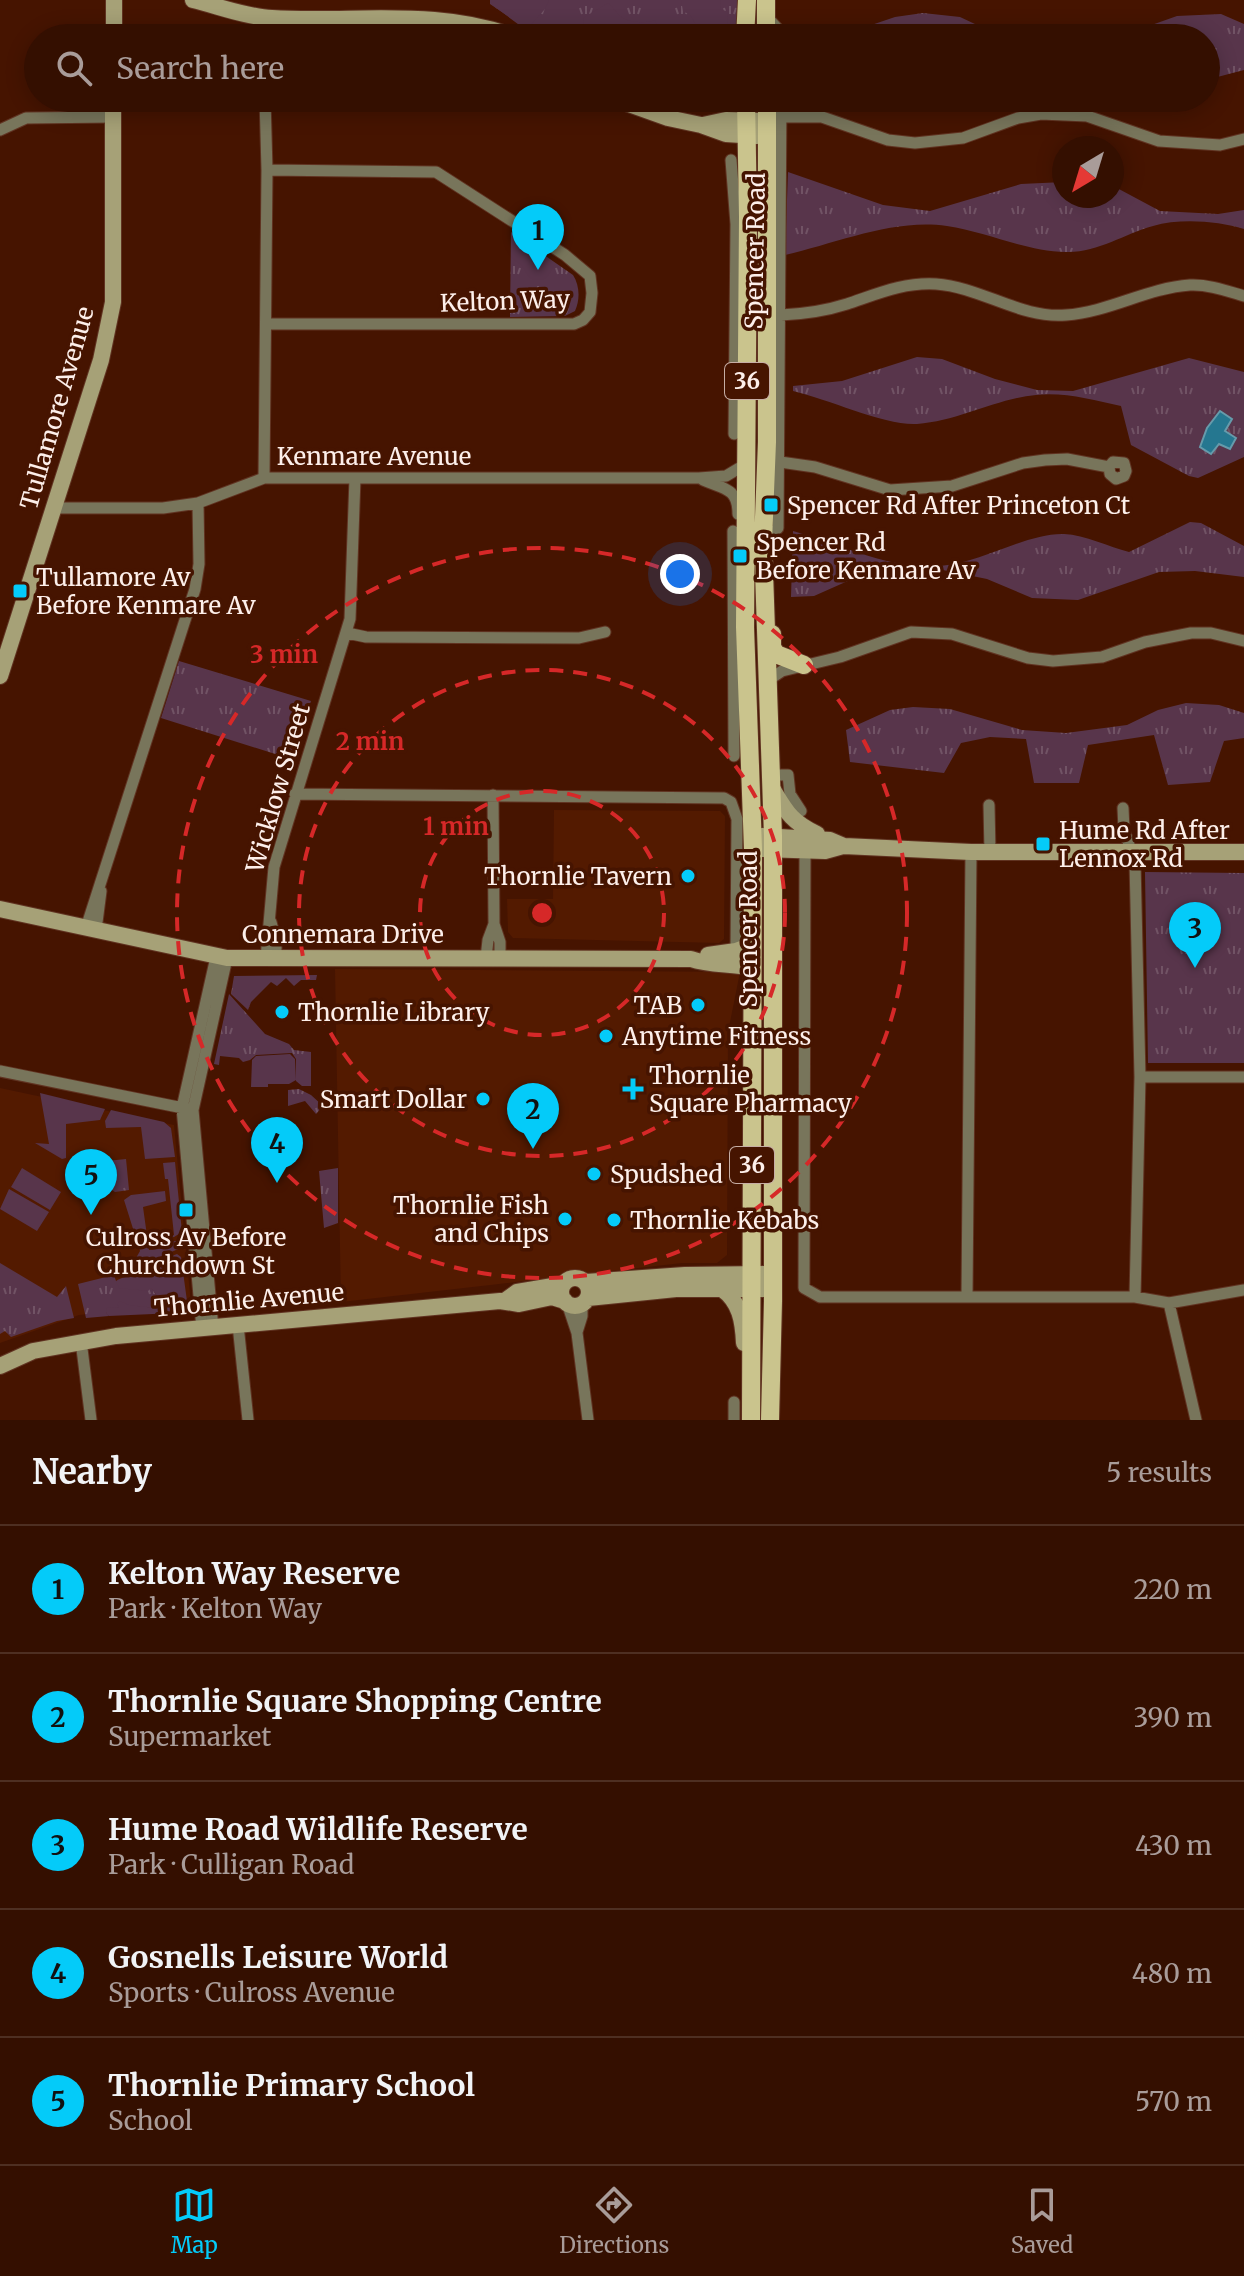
<!DOCTYPE html>
<meta charset="utf-8">
<style>
body{margin:0;font-family:Merriweather,serif;background:#3c180a;color:#f1f3f6}
.compass{position:absolute;left:1052px;top:136px;width:72px;height:72px;border-radius:50%;background:#340f00;box-shadow:0 4px 20px #0003;rotate:218deg}
.you{position:absolute;left:680px;top:574px;width:28px;height:28px;margin:-20px;border:6px solid #fff;border-radius:50%;background:#1a73e8;box-shadow:0 0 0 12px #1a73e833}
.badge{display:grid;place-items:center;width:52px;height:52px;border-radius:50%;background:#04cbf9;color:#111;font-size:26px;font-weight:700}
.pin{position:absolute;translate:-50% -66px;filter:drop-shadow(0 2px 4px #0008)}
.pin::after{content:'';position:absolute;top:42px;width:28px;height:24px;background:inherit;clip-path:polygon(0 0,100% 0,50% 100%)}
.list{margin:0;padding:0;list-style:none}
h2{display:flex;justify-content:space-between;align-items:center;height:104px;margin:0;padding:0 32px;font-size:34px}
h2 small{font-size:26px;font-weight:400;color:#a99c99}
.list li{display:grid;grid-template-columns:52px 1fr auto;gap:24px;align-items:center;box-sizing:border-box;height:128px;padding:0 32px;border-top:2px solid #4e2f22}
.list b{display:block;font-size:30px;white-space:nowrap}
.list p{margin:0;font-size:26px;white-space:nowrap;color:#a99c99}
.list em{font-size:26px;font-style:normal;color:#a99c99}
.icon{flex:none;width:44px;height:44px;fill:none;stroke:currentColor;stroke-width:2;stroke-linecap:round;stroke-linejoin:round}
.map{position:relative;flex:none;width:1244px;height:1420px;overflow:hidden}
.search{position:absolute;background:#340f00;box-shadow:0 4px 20px #0003;left:24px;right:24px;top:24px;height:88px;display:flex;align-items:center;gap:20px;box-sizing:border-box;padding:0 28px;border-radius:44px;color:#a99c99;font-size:30px}
.sheet{height:744px;background:#340f00}
nav{display:flex;justify-content:space-around;align-items:center;box-sizing:border-box;height:112px;border-top:2px solid #4e2f22;background:#340f00;font-size:22px;color:#a99c99}
nav a{display:grid;justify-items:center;gap:4px}
nav .on{color:#04cbf9}
.map>svg:first-child{display:block}
</style>
<div class="map">
<svg width="1244" height="1420" viewBox="0 0 1244 1420">
<defs>
<pattern id="grass-tufts" width="24" height="20" patternUnits="userSpaceOnUse" patternTransform="scale(2)"><rect width="24" height="20" fill="#58354b"/><path d="M3 7l-1-3M5 7V3M7 7l1-3M15 17l-1-3M17 17v-4M19 17l1-3" fill="none" stroke="#715365"/></pattern>
</defs>
<rect width="100%" height="100%" fill="#461400"/>
<!-- built -->
<path fill="#531a00" d="M 554,810 L 720,811 L 725,816 L 724,939 L 719,943 L 513,938 L 508,932 L 507,899 L 553,899 Z
M 335,969 L 740,972 L 728,1032 L 727,1255 L 717,1263 L 682,1263 L 341,1302 Z
M 0,1088 L 174,1125 L 191,1304 L 79,1315 L 0,1343 Z"/>
<!-- grass -->
<path fill="url(#grass-tufts)" d="M 490,0 L 738,0 L 738,38 L 540,38 L 490,4 Z
M 923,13 L 960,17 L 992,32 L 1013,38 L 805,38 L 836,37 L 895,17 Z
M 1221,14 L 1244,24 L 1244,70 L 1206,80 L 1206,38 L 1115,38 L 1177,16 Z
M 657,98 L 738,98 L 738,107 L 725,112 Z
M 788,172 L 883,205 L 930,211 L 1021,184 L 1064,182 L 1064,196 L 1112,196 L 1112,187 L 1117,188 L 1160,211 L 1218,214 L 1244,210 L 1244,229 C 1218,221 1180,218 1153,226 C 1124,234 1097,253 1066,252 C 1025,251 987,232 947,226 C 894,218 837,243 785,255 Z
M 511,232 L 573,275 C 580,286 580,300 575,311 L 565,316 L 510,317 Z
M 917,357 L 942,359 L 995,379 L 1037,390 L 1073,391 L 1189,358 L 1244,372 L 1244,457 L 1198,478 L 1189,476 L 1131,445 L 1121,406 C 1093,400 1065,392 1036,395 C 995,399 959,421 917,424 C 886,426 828,399 793,391 L 793,386 L 842,381 Z
M 1190,522 L 1201,523 L 1244,546 L 1244,577 L 1195,571 L 1159,572 L 1078,600 L 1032,598 L 987,579 L 938,569 L 894,567 L 868,572 L 814,596 L 791,597 L 793,531 C 841,544 889,570 940,566 C 982,563 1026,533 1064,534 C 1085,535 1109,547 1129,552 Z
M 179,661 L 311,701 L 291,759 L 161,718 Z
M 1186,703 L 1219,705 L 1244,713 L 1244,738 L 1224,741 L 1210,782 L 1168,785 L 1154,735 L 1088,745 L 1079,783 L 1034,783 L 1026,739 L 990,737 L 961,743 L 944,773 L 850,762 L 846,730 L 890,710 L 913,707 L 950,709 L 1022,730 L 1066,733 L 1127,725 L 1158,710 Z
M 1145,872 L 1244,873 L 1244,1063 L 1148,1063 Z
M 317,975 L 316,980 L 301,980 L 294,986 L 286,978 L 277,986 L 271,982 L 251,1002 L 248,1010 L 231,994 L 234,976 Z
M 229,994 L 265,1034 L 289,1044 L 294,1050 L 311,1052 L 311,1086 L 302,1086 L 296,1081 L 296,1059 L 292,1053 L 256,1055 L 250,1060 L 243,1062 L 239,1058 L 220,1056 L 219,1065 L 214,1064 Z
M 299,1089 L 311,1095 L 323,1106 L 316,1114 L 305,1101 L 288,1106 L 288,1090 Z
M 126,1159 L 129,1190 L 115,1192 L 78,1169 L 78,1164 Z
M 338,1168 L 338,1223 L 324,1228 L 319,1171 Z
M 0,1263 L 57,1297 L 66,1286 L 74,1318 L 57,1321 L 11,1337 L 5,1331 L 0,1334 Z
M 114,1275 L 116,1281 L 151,1287 L 160,1301 L 155,1308 C 134,1308 127,1301 106,1313 L 109,1316 L 86,1318 L 78,1284 Z"/>
<!-- garden -->
<path fill="#58354b" d="M 491,0 L 549,0 L 545,9 L 526,30 L 491,4 Z
M 681,0 L 720,0 L 721,10 L 727,11 L 729,38 L 703,36 L 690,15 L 683,11 Z
M 608,3 C 612,6 614,9 617,13 C 625,23 645,24 655,20 L 658,28 L 672,32 L 676,38 L 589,38 L 585,34 L 583,18 Z
M 290,1054 L 295,1059 L 296,1080 L 289,1084 L 268,1084 L 268,1087 L 251,1087 L 252,1060 L 256,1056 Z
M 40,1093 L 105,1109 L 100,1120 L 66,1124 L 66,1158 L 62,1159 L 35,1143 L 49,1144 Z
M 111,1110 L 164,1122 L 171,1128 L 175,1157 L 145,1159 L 141,1127 L 106,1128 L 105,1121 Z
M 175,1162 L 182,1232 L 174,1237 L 166,1238 L 174,1235 L 168,1179 L 165,1179 L 163,1163 Z
M 22,1168 L 61,1192 L 50,1210 L 11,1187 Z
M 9,1189 L 49,1212 L 37,1231 L 0,1209 Z
M 165,1191 L 166,1201 L 143,1207 L 149,1250 L 167,1248 L 167,1242 L 176,1241 L 176,1245 L 183,1247 L 136,1267 L 132,1265 L 140,1251 L 124,1200 L 131,1195 Z
M 177,1254 L 181,1257 L 187,1301 L 175,1313 L 109,1316 L 106,1314 L 107,1308 L 119,1307 L 117,1304 L 120,1301 L 129,1305 L 155,1308 L 160,1300 L 151,1288 L 148,1291 L 119,1288 L 116,1281 C 121,1277 129,1277 134,1274 C 148,1266 161,1260 177,1254 Z"/>
<!-- water -->
<path fill="#257790" stroke="#669bab" stroke-width="2" d="M 1220,411 L 1232,419 L 1225,431 L 1236,438 L 1230,449 L 1219,444 L 1211,454 L 1200,447 L 1207,428 Z"/>
<g fill="none" stroke-linecap="round" stroke-linejoin="round">
<!-- street casing -->
<g stroke="#603321" stroke-width="13">
<path id="street" d="M 766,16 L 778,29 L 779,38
M 268,38 L 269,18
M 782,117 L 822,117 L 888,140 L 915,143 L 963,138 L 1018,118 L 1041,114 L 1087,116 L 1159,141 L 1220,145 L 1244,139
M 0,130 L 26,118 L 113,117
M 731,160 L 736,224 L 734,434
M 781,315 C 804,314 825,311 847,304 C 877,294 904,282 936,284 C 981,287 1021,319 1066,315 C 1109,312 1147,288 1190,285 C 1208,284 1227,291 1244,296
M 266,324 L 574,324 L 583,320 L 590,312 L 592,293 L 590,276 L 565,255 L 436,172 L 267,170
M 780,462 L 815,467 L 890,490 L 952,486 L 1023,463 L 1045,460 L 1067,459 L 1109,467 L 1113,462 L 1124,463 L 1126,471 L 1124,476 L 1116,479 L 1110,474 L 1109,467
M 264,478 L 267,170 L 265,98
M 703,480 C 724,489 738,488 738,514
M 54,508 L 163,508 L 198,503 L 264,478 L 699,478 L 726,476 L 746,464
M 733,531 L 734,756
M 764,541 L 778,528 L 781,98
M 347,633 L 366,637 L 579,638 L 605,632
M 767,681 L 782,671 L 840,657 L 911,632 L 952,634 L 1028,658 L 1053,661 L 1102,657 L 1145,642 L 1191,633 L 1211,633 L 1244,641
M 772,775 L 788,775 L 790,794 L 801,811
M 295,794 L 724,798 L 731,802
M 493,795 L 494,924 L 500,942 L 500,958
M 731,802 L 737,819 L 736,951
M 989,805 L 990,852
M 1123,808 L 1124,830 L 1135,862 L 1140,1077 L 1135,1297
M 805,850 L 804,1288 L 820,1297 L 1135,1297 L 1169,1303 L 1244,1290
M 271,922 L 276,942 L 276,958
M 86,928 L 195,589 L 199,564 L 198,503
M 96,930 L 101,891
M 266,958 L 274,867 L 350,619 L 355,478
M 486,958 L 488,940 L 494,924
M 0,1071 L 188,1109
M 1140,1077 L 1244,1077
M 967,1295 L 971,852
M 567,1303 L 577,1333 L 588,1420
M 1169,1303 L 1196,1420
M 238,1325 L 248,1420
M 213,1328 L 193,1110 L 227,958
M 202,1329 L 182,1108 L 216,957
M 577,1332 L 582,1316 L 582,1304
M 81,1341 L 91,1420
M 734,1402 L 734,1420"/>
</g>
<!-- secondary casing -->
<g stroke="#603321" stroke-width="18">
<path id="secondary" d="M 193,0 C 218,6 246,17 272,18 C 353,23 440,7 517,38
M 114,38 L 114,0
M 612,98 L 668,118 L 701,125 L 726,134 L 757,136
M 703,125 L 726,120 L 767,121
M 0,676 L 101,360 L 113,302 L 113,98
M 772,788 C 786,811 791,822 817,834
M 762,836 L 830,840 L 844,846 L 971,852 L 1244,852
M 762,849 L 825,851 L 843,846
M 0,909 L 227,958 L 691,959 C 711,966 732,963 752,968
M 708,955 L 736,951 L 752,945
M561 1292a14 14 0 1 1 28 0a14 14 0 1 1-28 0Z
M 586,1282 L 685,1275 L 773,1274
M 722,1289 C 740,1302 743,1321 744,1343
M 588,1298 L 676,1289 L 773,1289
M 506,1300 L 517,1292 L 553,1286
M 0,1366 L 33,1351 L 116,1336 L 500,1301 L 519,1304 L 552,1297 L 565,1301"/>
</g>
<!-- primary casing -->
<g stroke="#603321" stroke-width="20">
<path id="primary" d="M 745,38 L 747,0
M 766,38 L 766,0
M 746,98 L 748,217 L 745,627 L 753,849 L 751,1420
M 767,98 L 767,442 L 763,542 L 773,836 L 773,1301 L 770,1420
M 772,634 L 772,647 L 776,654 L 804,665"/>
</g>
<!-- street -->
<use href="#street" stroke="#78755b" stroke-width="11"/>
<!-- secondary -->
<use href="#secondary" stroke="#a6a177" stroke-width="16"/>
<!-- primary -->
<use href="#primary" stroke="#cac48d" stroke-width="18"/>
</g>
<!-- distance rings -->
<g fill="none" stroke="#d62828" stroke-width="4" stroke-dasharray="14 10">
<circle cx="542" cy="913" r="122"/>
<circle cx="542" cy="913" r="243"/>
<circle cx="542" cy="913" r="365"/>
</g>
<!-- markers -->
<g fill="#04cbf9" stroke="#461400" stroke-width="3">
<rect x="763" y="497" width="16" height="16" rx="4"/>
<rect x="732" y="548" width="16" height="16" rx="4"/>
<rect x="12" y="583" width="16" height="16" rx="4"/>
<rect x="1035" y="836" width="16" height="16" rx="4"/>
<circle cx="688" cy="876" r="8"/>
<circle cx="698" cy="1005" r="8"/>
<circle cx="282" cy="1012" r="8"/>
<circle cx="606" cy="1036" r="8"/>
<path d="M629 1077h8v8h8v8h-8v8h-8v-8h-8v-8h8z"/>
<circle cx="483" cy="1099" r="8"/>
<circle cx="594" cy="1174" r="8"/>
<rect x="178" y="1202" width="16" height="16" rx="4"/>
<circle cx="565" cy="1219" r="8"/>
<circle cx="614" cy="1220" r="8"/>
</g>
<g text-anchor="middle" dominant-baseline="central" stroke-width="7" stroke-linejoin="round" paint-order="stroke">
<!-- shield labels -->
<g fill="#461400" stroke="#c6ada4" stroke-width="2">
<rect x="725" y="363" width="44" height="36" rx="6"/>
<rect x="730" y="1147" width="44" height="36" rx="6"/>
</g>
<g font-size="22" font-weight="bold" fill="#fdefea">
<text x="747" y="381">36</text>
<text x="752" y="1165">36</text>
</g>
<!-- street labels -->
<g font-size="24" fill="#fdefea" stroke="#461400">
<text transform="translate(755 251) rotate(-89)">Spencer Road</text>
<text transform="translate(505 301) rotate(-2)">Kelton Way</text>
<text transform="translate(57 408) rotate(-74)">Tullamore Avenue</text>
<text x="374" y="456">Kenmare Avenue</text>
<text transform="translate(278 788) rotate(-74)">Wicklow Street</text>
<text transform="translate(748 929) rotate(-90)">Spencer Road</text>
<text x="343" y="934">Connemara Drive</text>
<text transform="translate(249 1300) rotate(-5)">Thornlie Avenue</text>
</g>
<!-- poi labels -->
<g font-size="24" fill="#fdefea" stroke="#461400" text-anchor="start">
<text x="787" y="505">Spencer Rd After Princeton Ct</text>
<text x="756" y="542">Spencer Rd<tspan x="756" dy="28">Before Kenmare Av</tspan></text>
<text x="36" y="577">Tullamore Av<tspan x="36" dy="28">Before Kenmare Av</tspan></text>
<text x="1059" y="830">Hume Rd After<tspan x="1059" dy="28">Lennox Rd</tspan></text>
<text x="672" y="876" text-anchor="end">Thornlie Tavern</text>
<text x="682" y="1005" text-anchor="end">TAB</text>
<text x="298" y="1012">Thornlie Library</text>
<text x="622" y="1036">Anytime Fitness</text>
<text x="649" y="1075">Thornlie<tspan x="649" dy="28">Square Pharmacy</tspan></text>
<text x="467" y="1099" text-anchor="end">Smart Dollar</text>
<text x="610" y="1174">Spudshed</text>
<text x="549" y="1205" text-anchor="end">Thornlie Fish<tspan x="549" dy="28">and Chips</tspan></text>
<text x="630" y="1220">Thornlie Kebabs</text>
<text x="186" y="1237" text-anchor="middle">Culross Av Before<tspan x="186" dy="28">Churchdown St</tspan></text>
</g>
</g>
<circle cx="542" cy="913" r="12" fill="#d62828" stroke="#461400" stroke-width="4"/>
<g font-size="24" text-anchor="middle" font-weight="bold" fill="#d62828" stroke="#461400" stroke-width="7" stroke-linejoin="round" paint-order="stroke">
<text x="284" y="663">3 min</text>
<text x="370" y="750">2 min</text>
<text x="456" y="835">1 min</text>
</g>
</svg>
<svg class="compass" viewBox="-18 -18 36 36"><path d="M0-13l5 13h-10z" fill="#e53935"/><path d="M0 13l5-13h-10z" fill="#a99c99"/></svg>
<div class="you"></div>
<div class="pin badge" style="left:538px;top:270px">1</div>
<div class="pin badge" style="left:533px;top:1149px">2</div>
<div class="pin badge" style="left:1195px;top:968px">3</div>
<div class="pin badge" style="left:277px;top:1183px">4</div>
<div class="pin badge" style="left:91px;top:1215px">5</div>
<div class="search"><svg class="icon" aria-label="search" viewBox="0 0 24 24"><circle cx="10" cy="10" r="6"/><path d="M15 15l6 6"/></svg>Search here</div>
</div>
<section class="sheet">
<h2>Nearby<small>5 results</small></h2>
<ul class="list">
<li><span class="badge">1</span><div><b>Kelton Way Reserve</b><p>Park · Kelton Way</p></div><em>220 m</em></li>
<li><span class="badge">2</span><div><b>Thornlie Square Shopping Centre</b><p>Supermarket</p></div><em>390 m</em></li>
<li><span class="badge">3</span><div><b>Hume Road Wildlife Reserve</b><p>Park · Culligan Road</p></div><em>430 m</em></li>
<li><span class="badge">4</span><div><b>Gosnells Leisure World</b><p>Sports · Culross Avenue</p></div><em>480 m</em></li>
<li><span class="badge">5</span><div><b>Thornlie Primary School</b><p>School</p></div><em>570 m</em></li>
</ul>
</section>
<nav>
<a class="on"><svg class="icon" aria-label="map" viewBox="0 0 24 24"><path d="M3 6l6-2 6 2 6-2v14l-6 2-6-2-6 2zM9 4v14M15 6v14"/></svg>Map</a>
<a><svg class="icon" aria-label="directions" viewBox="0 0 24 24"><path d="M12 3l9 9-9 9-9-9zM9 14v-3h6M13 9l2 2-2 2"/></svg>Directions</a>
<a><svg class="icon" aria-label="saved" viewBox="0 0 24 24"><path d="M7 4h10v16l-5-4-5 4z"/></svg>Saved</a>
</nav>
